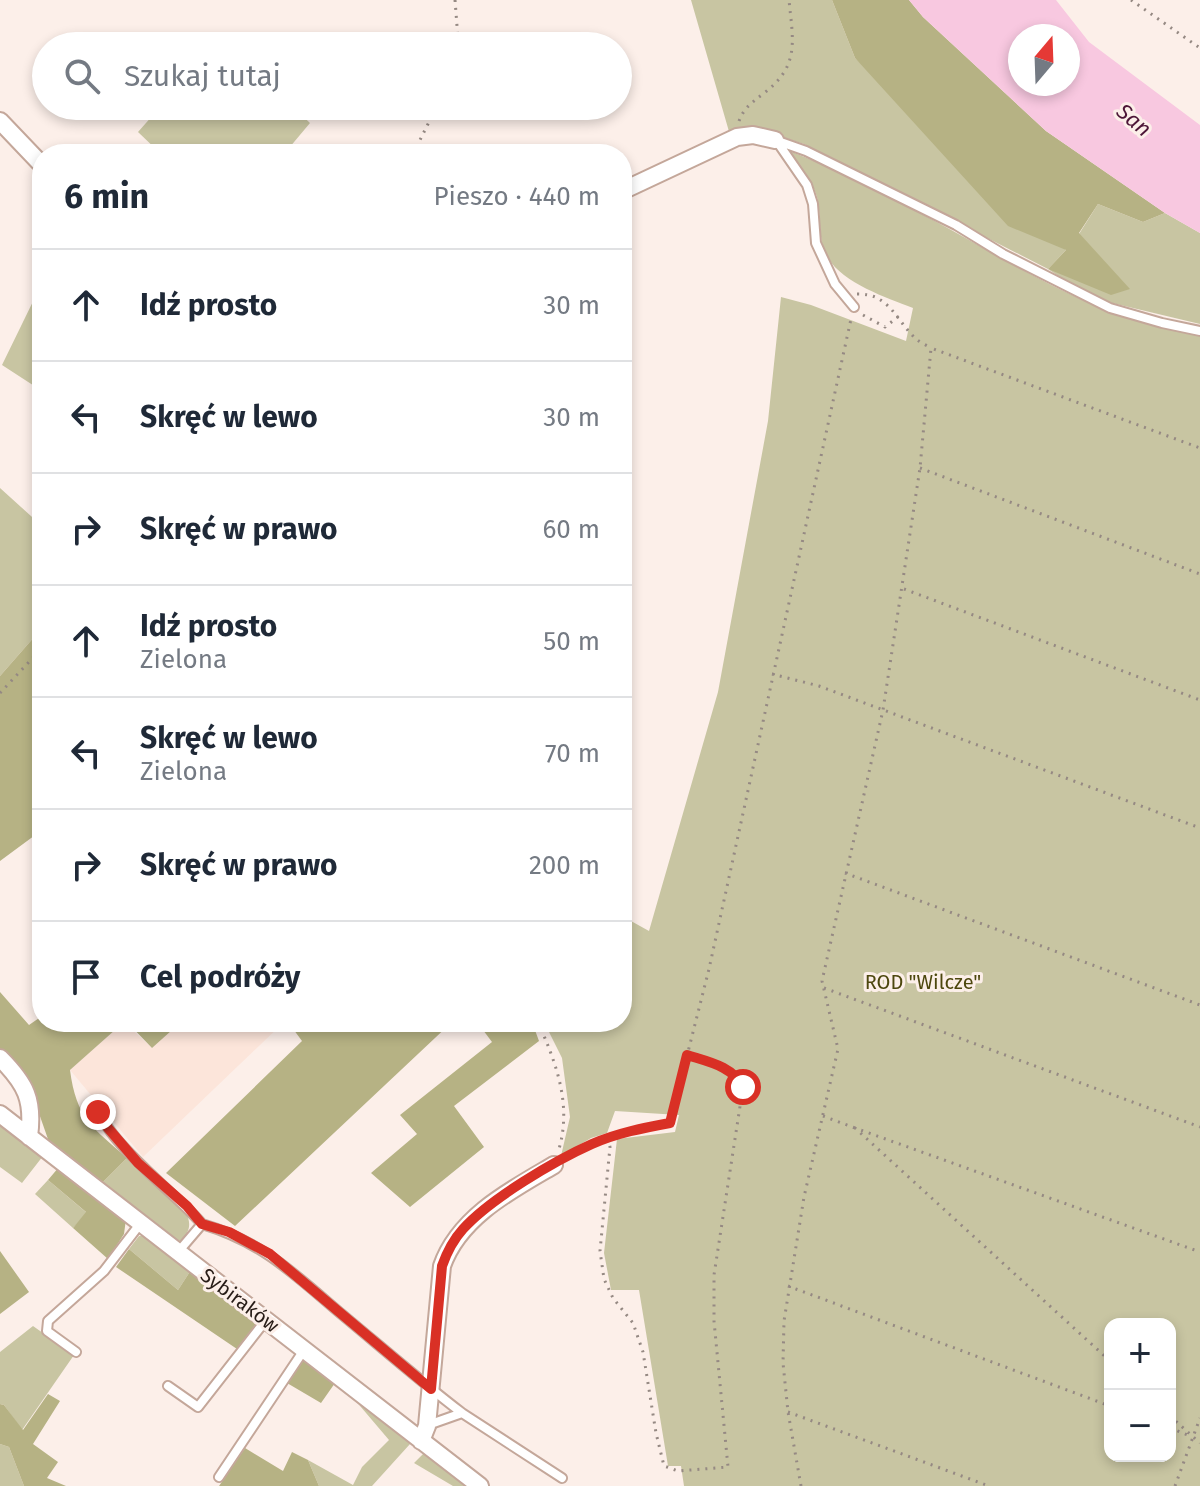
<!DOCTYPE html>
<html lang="pl">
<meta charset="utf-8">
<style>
body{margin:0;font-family:"Fira Sans",sans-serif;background:#f6f6f7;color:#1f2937}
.controls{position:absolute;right:24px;bottom:24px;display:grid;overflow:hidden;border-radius:16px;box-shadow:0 4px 12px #0003}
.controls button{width:72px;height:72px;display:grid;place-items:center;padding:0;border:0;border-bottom:2px solid #e0e1e3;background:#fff;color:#1f2937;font:40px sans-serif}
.compass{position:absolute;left:1008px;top:24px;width:72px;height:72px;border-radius:50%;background:#fff;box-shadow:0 4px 12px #0003;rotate:19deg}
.stop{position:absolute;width:24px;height:24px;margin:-18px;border:6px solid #d93025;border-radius:50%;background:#fff}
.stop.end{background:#d93025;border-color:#fff;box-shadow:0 2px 8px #0008}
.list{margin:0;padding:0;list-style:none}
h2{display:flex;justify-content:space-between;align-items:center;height:104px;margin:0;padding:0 32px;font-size:34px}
h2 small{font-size:26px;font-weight:400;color:#747a83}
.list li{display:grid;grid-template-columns:52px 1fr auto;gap:24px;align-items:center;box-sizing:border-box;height:112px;padding:0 32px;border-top:2px solid #e0e1e3}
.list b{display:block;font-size:30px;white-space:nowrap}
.list p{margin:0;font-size:26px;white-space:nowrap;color:#747a83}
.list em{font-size:26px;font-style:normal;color:#747a83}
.icon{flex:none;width:44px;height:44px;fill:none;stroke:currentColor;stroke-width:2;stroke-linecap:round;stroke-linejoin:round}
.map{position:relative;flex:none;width:1200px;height:1486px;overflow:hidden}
.search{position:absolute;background:#fff;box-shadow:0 4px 12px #0003;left:32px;top:32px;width:600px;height:88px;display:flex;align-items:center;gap:20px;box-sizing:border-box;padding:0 28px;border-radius:44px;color:#747a83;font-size:30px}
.panel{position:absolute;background:#fff;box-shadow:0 4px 12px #0003;left:32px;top:144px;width:600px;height:888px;border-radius:32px}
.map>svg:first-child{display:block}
</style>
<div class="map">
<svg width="1200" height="1486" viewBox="0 0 1200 1486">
<rect width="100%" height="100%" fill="#fcefe9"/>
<!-- built -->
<path fill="#fce5da" d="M 124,1022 L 152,1048 L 181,1022 L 284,1022 L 143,1157 L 70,1070 Z"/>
<!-- green -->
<path fill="#c8c5a2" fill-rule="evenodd" d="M 691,0 L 832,0 L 855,58 L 1066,250 L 1048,269 L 1129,289 L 1079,234 L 1098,204 L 1143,222 L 1165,213 L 1200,233 L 1200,324 L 1112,303 L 1079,290 L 1048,269 L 804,144 L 773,134 L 730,135 Z
M 161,106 L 292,106 L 310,123 L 284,154 L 161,154 L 138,132 Z
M 787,150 C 837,169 884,194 931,219 C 1017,265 1101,323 1200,334 L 1200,1486 L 684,1486 L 681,1466 L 668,1466 L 639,1290 L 611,1290 L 604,1253 L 617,1139 L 675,1132 L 679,1115 L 615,1111 L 607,1133 L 591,1138 L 561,1156 L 570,1117 L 562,1058 L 544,1022 L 622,1022 L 622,916 L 649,931 L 718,692 L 768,421 L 781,297 L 811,305 L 906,341 L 913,308 C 887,298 843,283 828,258 C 817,240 822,217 817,197 C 812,179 799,165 787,150 ZM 1110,1324 L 1170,1324 L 1170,1456 L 1110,1456 Z
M 42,283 L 42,391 L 2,365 Z
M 0,488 L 42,526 L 42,628 L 0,676 Z
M 0,1122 L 43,1156 L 22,1183 L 0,1167 Z
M 127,1158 L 186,1213 C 192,1225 189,1232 181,1241 L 174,1240 L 102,1183 Z
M 48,1180 L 87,1213 L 73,1228 L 35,1194 Z
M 139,1236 L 147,1236 L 191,1270 L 178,1290 L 129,1249 Z
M 33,1326 L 74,1355 L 22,1430 L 4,1405 L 0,1404 L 0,1352 Z
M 349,1393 L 410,1440 L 410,1444 L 372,1486 L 319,1486 L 308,1460 L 353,1485 L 362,1467 L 389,1440 Z
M 0,1444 L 9,1447 L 24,1486 L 0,1486 Z
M 424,1453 L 427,1455 L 466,1486 L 453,1486 L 414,1463 Z"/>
<!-- forest -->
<path fill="#b6b284" d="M 832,0 L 909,0 L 923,17 L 1046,131 L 1165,213 L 1143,222 L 1098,204 L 1079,233 L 1130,289 L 1111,295 L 1048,269 L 1066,250 L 1008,226 L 855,58 Z
M 42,628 L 42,830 L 0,861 L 0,676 Z
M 0,992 L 29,1025 L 42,1016 L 42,1022 L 124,1022 L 70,1070 C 76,1118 93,1128 127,1158 L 102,1183 L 49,1142 L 35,1102 L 17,1066 L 0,1049 Z
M 127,1022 L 181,1022 L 152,1048 Z
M 288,1022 L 452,1022 L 235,1226 L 166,1173 L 302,1041 Z
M 477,1022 L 532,1022 L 539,1041 L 454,1106 L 484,1147 L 410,1207 L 371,1173 L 417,1134 L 400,1115 L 492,1042 Z
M 59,1167 L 126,1219 L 124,1234 L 108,1259 L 73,1228 L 86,1212 L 48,1180 Z
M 129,1249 L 178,1290 L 191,1270 L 256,1324 L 237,1349 L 116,1267 Z
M 0,1251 L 29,1292 L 0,1314 Z
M 303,1359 L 335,1383 L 321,1403 L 287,1383 Z
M 48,1394 L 60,1401 L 33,1444 L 58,1462 L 47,1478 L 66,1486 L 24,1486 L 9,1447 L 0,1444 L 0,1404 L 4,1405 L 23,1430 Z
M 245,1448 L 283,1471 L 292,1452 L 308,1460 L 319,1486 L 219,1486 Z"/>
<!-- water -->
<path fill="#f8c8e0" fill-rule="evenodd" d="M 909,0 L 1056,0 L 1089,42 L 1200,125 L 1200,233 L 1165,213 L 1046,131 L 923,17 ZM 1020,36 L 1068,36 L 1068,84 L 1020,84 Z"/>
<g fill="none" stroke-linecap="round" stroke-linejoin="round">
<!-- lane casing -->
<g stroke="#c4a79a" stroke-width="12">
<path id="lane" d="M 775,140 L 806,151 L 956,225 L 1003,254 L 1110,308 L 1162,323 L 1200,331
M 776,140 L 807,185 L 813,204 L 816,243 L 835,284 L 854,307
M 99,1104 C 96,1134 181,1198 202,1224
M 178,1252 L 202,1224 C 262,1242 292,1272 339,1312 C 380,1346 420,1381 462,1413 L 428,1425
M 76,1352 L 47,1331 L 48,1321 L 104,1271 L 140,1224
M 168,1386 L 198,1407 L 266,1320
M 462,1413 L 562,1478
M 219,1477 L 304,1350"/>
</g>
<!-- street casing -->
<g stroke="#c4a79a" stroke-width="20">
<path id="street" d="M 0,121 L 42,165
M 622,191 L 737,137 L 753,135 L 775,140
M 0,1058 C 26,1084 34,1100 29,1137
M 0,1114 L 480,1486
M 421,1441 L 427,1426 L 442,1266 C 459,1217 511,1190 554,1165"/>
</g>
<!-- path -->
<path stroke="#958983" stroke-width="3" stroke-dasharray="2 6" stroke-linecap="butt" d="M 455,0 L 458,39 L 456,46
M 1131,0 L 1200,48
M 739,121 C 745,106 752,103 764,93 C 800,66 793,41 789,0
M 413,154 L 437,106
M 857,294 C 889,293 896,320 915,338 C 919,342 926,345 931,348
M 863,315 L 885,327 L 899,316
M 920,468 L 1200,574
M 904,589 L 1200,700
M 772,674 L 819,686 L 1200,828
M 0,693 L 42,648
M 845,873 L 1200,1005
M 824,988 L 1200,1127
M 538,1022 C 556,1063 572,1104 559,1149
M 823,1116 L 855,1128
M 608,1138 L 610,1147 L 600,1251 L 604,1279 L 613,1298 L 633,1323 L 643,1352 L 656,1433 L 664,1466 L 678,1471 L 728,1467 L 714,1321 L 714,1275 L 743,1087 C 732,1066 708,1062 687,1055
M 568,1157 C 601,1139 633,1129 670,1123 L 709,969 L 851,319
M 788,1286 L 1110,1406
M 1110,1361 L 855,1128 L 1200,1252
M 788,1412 L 989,1486
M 1170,1416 L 1200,1443
M 1170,1428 L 1190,1436
M 801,1486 L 788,1412 L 783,1363 L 784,1321 L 804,1197 L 838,1049 L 822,981 L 883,710 L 920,468 L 931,348 L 1200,448
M 1175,1486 L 1200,1418"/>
<!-- lane -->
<use href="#lane" stroke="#fff" stroke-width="8"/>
<!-- street -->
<use href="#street" stroke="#fff" stroke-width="16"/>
</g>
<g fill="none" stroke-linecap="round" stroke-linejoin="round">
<!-- route -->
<path stroke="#d93025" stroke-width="10" d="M 98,1112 L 108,1128 L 138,1163 L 187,1206 L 202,1224 L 229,1232 L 270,1254 L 431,1389 L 442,1266 C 447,1252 453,1240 463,1229 C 490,1199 554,1161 592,1144 C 617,1133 643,1128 670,1123 L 687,1055 C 709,1062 732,1066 743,1087"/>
</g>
<g text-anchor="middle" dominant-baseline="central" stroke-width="6" stroke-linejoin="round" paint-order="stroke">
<!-- park labels -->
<g font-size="20" fill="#4d470e" stroke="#fcefe9">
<text x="923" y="982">ROD "Wilcze"</text>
</g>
<!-- street labels -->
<g font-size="20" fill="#271c17" stroke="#fcefe9">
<text transform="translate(240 1300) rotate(37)">Sybiraków</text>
</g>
<!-- water labels -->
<g font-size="22" font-style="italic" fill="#4d1637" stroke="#fcefe9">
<text transform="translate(1134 120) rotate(40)">San</text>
</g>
</g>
</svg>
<div class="controls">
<button>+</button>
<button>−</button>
</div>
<svg class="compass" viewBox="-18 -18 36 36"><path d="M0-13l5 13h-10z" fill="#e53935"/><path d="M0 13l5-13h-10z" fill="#747a83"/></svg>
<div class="stop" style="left:743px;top:1087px"></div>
<div class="stop end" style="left:98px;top:1112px"></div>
<div class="search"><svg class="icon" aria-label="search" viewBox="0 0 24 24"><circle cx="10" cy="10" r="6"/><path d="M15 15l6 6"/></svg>Szukaj tutaj</div>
<section class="panel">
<h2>6 min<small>Pieszo · 440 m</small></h2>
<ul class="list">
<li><svg class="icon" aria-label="ahead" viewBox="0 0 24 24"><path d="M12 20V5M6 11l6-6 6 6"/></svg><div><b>Idź prosto</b></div><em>30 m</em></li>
<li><svg class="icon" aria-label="left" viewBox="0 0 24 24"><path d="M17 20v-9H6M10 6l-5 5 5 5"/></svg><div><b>Skręć w lewo</b></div><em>30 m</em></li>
<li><svg class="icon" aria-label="right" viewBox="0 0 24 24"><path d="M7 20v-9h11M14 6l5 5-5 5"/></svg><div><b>Skręć w prawo</b></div><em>60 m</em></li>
<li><svg class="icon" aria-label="ahead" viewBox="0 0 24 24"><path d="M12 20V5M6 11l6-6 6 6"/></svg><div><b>Idź prosto</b><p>Zielona</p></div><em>50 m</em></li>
<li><svg class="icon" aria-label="left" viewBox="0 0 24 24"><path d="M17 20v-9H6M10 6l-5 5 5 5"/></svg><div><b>Skręć w lewo</b><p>Zielona</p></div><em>70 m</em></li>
<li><svg class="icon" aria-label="right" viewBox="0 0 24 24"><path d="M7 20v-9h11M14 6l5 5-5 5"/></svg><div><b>Skręć w prawo</b></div><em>200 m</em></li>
<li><svg class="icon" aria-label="arrive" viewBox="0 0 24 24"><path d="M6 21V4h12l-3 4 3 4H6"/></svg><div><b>Cel podróży</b></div></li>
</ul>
</section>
</div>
